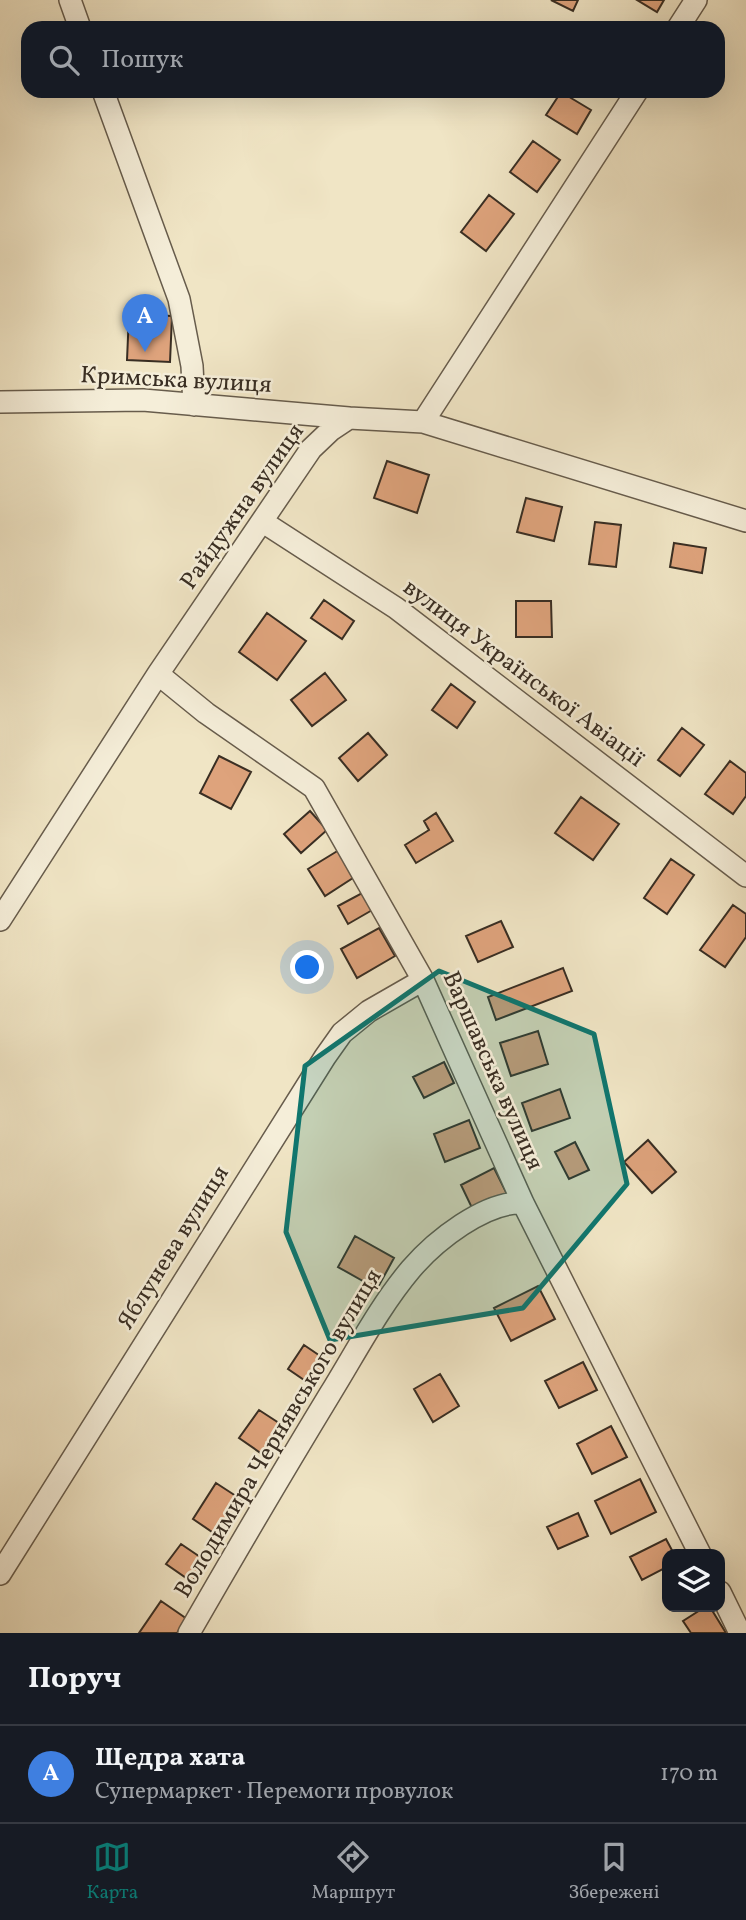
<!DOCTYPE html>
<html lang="uk">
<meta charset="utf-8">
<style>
body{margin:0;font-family:Vollkorn,serif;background:#242831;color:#f1f3f6}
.controls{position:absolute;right:21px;bottom:21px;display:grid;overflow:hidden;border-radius:14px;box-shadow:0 7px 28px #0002}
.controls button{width:63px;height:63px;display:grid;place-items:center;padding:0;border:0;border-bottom:2px solid #363941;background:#171b24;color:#f1f3f6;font:35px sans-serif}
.you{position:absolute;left:308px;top:968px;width:24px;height:24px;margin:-18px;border:5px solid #fff;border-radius:50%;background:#1a73e8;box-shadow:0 0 0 10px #1a73e833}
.badge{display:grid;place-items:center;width:46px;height:46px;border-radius:50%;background:#0f766e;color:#fff;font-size:23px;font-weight:700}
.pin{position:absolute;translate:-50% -58px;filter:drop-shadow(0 2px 4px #0008)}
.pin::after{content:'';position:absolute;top:37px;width:24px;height:21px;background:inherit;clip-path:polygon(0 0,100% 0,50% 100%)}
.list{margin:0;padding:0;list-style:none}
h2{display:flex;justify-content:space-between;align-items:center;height:91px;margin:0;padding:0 28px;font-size:30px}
h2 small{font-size:23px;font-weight:400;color:#9ea1a6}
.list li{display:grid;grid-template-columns:46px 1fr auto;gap:21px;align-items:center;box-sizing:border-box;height:98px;padding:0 28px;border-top:2px solid #363941}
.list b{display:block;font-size:26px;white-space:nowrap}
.list p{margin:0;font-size:23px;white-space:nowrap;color:#9ea1a6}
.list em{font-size:23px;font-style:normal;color:#9ea1a6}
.icon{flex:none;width:38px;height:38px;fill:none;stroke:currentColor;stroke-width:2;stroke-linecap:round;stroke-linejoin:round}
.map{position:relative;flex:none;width:746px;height:1633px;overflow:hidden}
.search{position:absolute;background:#171b24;box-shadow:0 7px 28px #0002;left:21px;right:21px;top:21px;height:77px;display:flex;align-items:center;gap:18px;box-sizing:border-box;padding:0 24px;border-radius:21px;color:#9ea1a6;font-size:26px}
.sheet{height:189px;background:#171b24}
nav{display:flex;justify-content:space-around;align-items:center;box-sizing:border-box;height:98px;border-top:2px solid #363941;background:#171b24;font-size:19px;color:#9ea1a6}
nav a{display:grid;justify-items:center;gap:4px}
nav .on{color:#0f766e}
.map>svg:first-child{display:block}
</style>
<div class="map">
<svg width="746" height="1633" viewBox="0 0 746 1633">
<rect width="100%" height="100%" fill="#f0e5c5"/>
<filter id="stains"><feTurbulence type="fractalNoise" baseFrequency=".00286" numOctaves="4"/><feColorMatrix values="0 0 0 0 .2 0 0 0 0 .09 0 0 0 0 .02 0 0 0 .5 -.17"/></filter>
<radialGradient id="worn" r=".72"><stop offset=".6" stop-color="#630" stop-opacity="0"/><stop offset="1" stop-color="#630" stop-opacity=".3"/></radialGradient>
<!-- building -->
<path fill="#dea37c" stroke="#392e23" stroke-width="2" d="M 551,0 L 578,0 L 573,11 Z
M 637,0 L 664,0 L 657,12 Z
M 561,92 L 591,110 L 577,134 L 546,115 Z
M 533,141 L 560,160 L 537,192 L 510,172 Z
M 489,195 L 514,214 L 486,251 L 461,232 Z
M 129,314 L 172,316 L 170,362 L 127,360 Z
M 387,461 L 429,475 L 417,513 L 374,498 Z
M 526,498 L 562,507 L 554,541 L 517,532 Z
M 595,522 L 621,525 L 616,567 L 589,564 Z
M 674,543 L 706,548 L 702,573 L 670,567 Z
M 324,600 L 354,621 L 342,639 L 311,618 Z
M 516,601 L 551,601 L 552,637 L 516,637 Z
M 267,613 L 306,641 L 277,680 L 239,652 Z
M 325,673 L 346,700 L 312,726 L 291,700 Z
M 451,684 L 475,702 L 457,728 L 432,710 Z
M 682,728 L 704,745 L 680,776 L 658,760 Z
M 368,733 L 387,755 L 358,781 L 339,758 Z
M 219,756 L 251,772 L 231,809 L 200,793 Z
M 730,761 L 746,773 L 746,796 L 733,814 L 705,794 Z
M 581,797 L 619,824 L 593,860 L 555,833 Z
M 310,811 L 327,830 L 301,853 L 284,834 Z
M 436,813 L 453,841 L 416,863 L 405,845 L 429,830 L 424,821 Z
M 339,850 L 356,876 L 325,896 L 308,869 Z
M 671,859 L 694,875 L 667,914 L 644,898 Z
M 364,892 L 374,909 L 348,924 L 338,906 Z
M 733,905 L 746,914 L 746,937 L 725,967 L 700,950 Z
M 501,921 L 513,947 L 478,962 L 466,936 Z
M 379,928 L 395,956 L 357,978 L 341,949 Z
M 563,968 L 572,991 L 496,1020 L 488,997 Z
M 538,1031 L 548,1064 L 511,1076 L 500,1043 Z
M 444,1062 L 454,1083 L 424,1098 L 413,1077 Z
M 560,1089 L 570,1118 L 532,1131 L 522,1103 Z
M 469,1120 L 480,1148 L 445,1162 L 434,1134 Z
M 648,1140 L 676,1172 L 652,1193 L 624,1162 Z
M 575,1142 L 589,1170 L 569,1179 L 555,1152 Z
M 494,1168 L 507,1194 L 473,1210 L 461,1185 Z
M 355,1236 L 394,1258 L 377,1289 L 338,1267 Z
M 538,1286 L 555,1319 L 511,1341 L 494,1308 Z
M 304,1345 L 329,1362 L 313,1386 L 288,1369 Z
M 583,1362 L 597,1390 L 559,1408 L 545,1381 Z
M 440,1374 L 459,1406 L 433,1422 L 414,1389 Z
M 259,1410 L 282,1425 L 262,1454 L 239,1438 Z
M 611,1426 L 627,1457 L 592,1474 L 577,1444 Z
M 640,1479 L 656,1512 L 611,1534 L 595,1501 Z
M 216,1483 L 242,1500 L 218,1536 L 193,1519 Z
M 578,1513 L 588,1536 L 558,1549 L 547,1527 Z
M 666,1539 L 674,1554 L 667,1554 L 667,1567 L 642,1580 L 630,1557 Z
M 181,1544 L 206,1561 L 192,1582 L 166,1564 Z
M 161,1601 L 187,1619 L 177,1633 L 139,1633 Z
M 705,1607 L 710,1607 L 726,1633 L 691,1633 L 683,1621 Z"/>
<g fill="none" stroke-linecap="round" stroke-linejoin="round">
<!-- minor casing -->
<g stroke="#675c4c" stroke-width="24">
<path id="minor" d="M 70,0 L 80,28
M 678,28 L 696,0
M 103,91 L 179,299 L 192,366 L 194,405
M 0,402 L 143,400 L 349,418
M 423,422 L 746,521
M 263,522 L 396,608 L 746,876
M 158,674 L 206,713 L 314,788 L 423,980 L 523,1203 L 700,1554
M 0,920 L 158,674 L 311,449 L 331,430 L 349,418 L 423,422 L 637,91
M 0,1574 L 325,1057 L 342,1033 L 369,1011 L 423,980
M 720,1592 L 740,1633
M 189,1633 C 235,1553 282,1473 330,1394 C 356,1352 379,1307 411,1269 C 435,1241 485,1201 523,1203"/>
</g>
<!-- minor -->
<use href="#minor" stroke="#f5eed9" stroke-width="21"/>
</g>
<!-- marked area -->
<path fill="#0f766e" fill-opacity="0.2" stroke="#0f766e" stroke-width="5" stroke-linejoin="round" d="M 439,971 L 594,1034 L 627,1184 L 523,1308 L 330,1340 L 286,1232 L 305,1066 Z"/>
<g text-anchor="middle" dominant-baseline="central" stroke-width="5" stroke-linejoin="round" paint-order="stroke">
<!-- street labels -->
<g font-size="24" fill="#392e23" stroke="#f5eed9">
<text transform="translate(176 381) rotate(3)">Кримська вулиця</text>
<text transform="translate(243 507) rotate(-55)">Райдужна вулиця</text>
<text transform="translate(523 674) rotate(37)">вулиця Української Авіації</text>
<text transform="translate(492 1071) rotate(66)">Варшавська вулиця</text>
<text transform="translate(174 1248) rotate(-58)">Яблунева вулиця</text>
<text transform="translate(279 1434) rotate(-59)">Володимира Чернявського вулиця</text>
</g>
</g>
<rect width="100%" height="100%" filter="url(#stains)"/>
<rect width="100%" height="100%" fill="url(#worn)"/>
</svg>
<div class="controls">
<button><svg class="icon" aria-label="layers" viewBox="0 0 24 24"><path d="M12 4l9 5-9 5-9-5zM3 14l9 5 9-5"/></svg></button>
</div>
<div class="you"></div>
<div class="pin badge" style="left:145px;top:352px;background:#3f7fe0">A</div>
<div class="search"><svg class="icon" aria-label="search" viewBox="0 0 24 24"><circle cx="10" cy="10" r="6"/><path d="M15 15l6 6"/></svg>Пошук</div>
</div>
<section class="sheet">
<h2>Поруч<small></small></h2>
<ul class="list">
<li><span class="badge" style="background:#3f7fe0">A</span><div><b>Щедра хата</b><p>Супермаркет · Перемоги провулок</p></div><em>170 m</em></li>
</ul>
</section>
<nav>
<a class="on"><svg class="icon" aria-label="map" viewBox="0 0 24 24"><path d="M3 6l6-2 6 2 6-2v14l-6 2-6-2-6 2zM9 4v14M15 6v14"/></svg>Карта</a>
<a><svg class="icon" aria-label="directions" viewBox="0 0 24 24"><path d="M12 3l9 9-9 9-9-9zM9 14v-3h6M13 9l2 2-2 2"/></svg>Маршрут</a>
<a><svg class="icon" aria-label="saved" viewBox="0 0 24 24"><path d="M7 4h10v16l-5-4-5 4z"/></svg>Збережені</a>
</nav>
